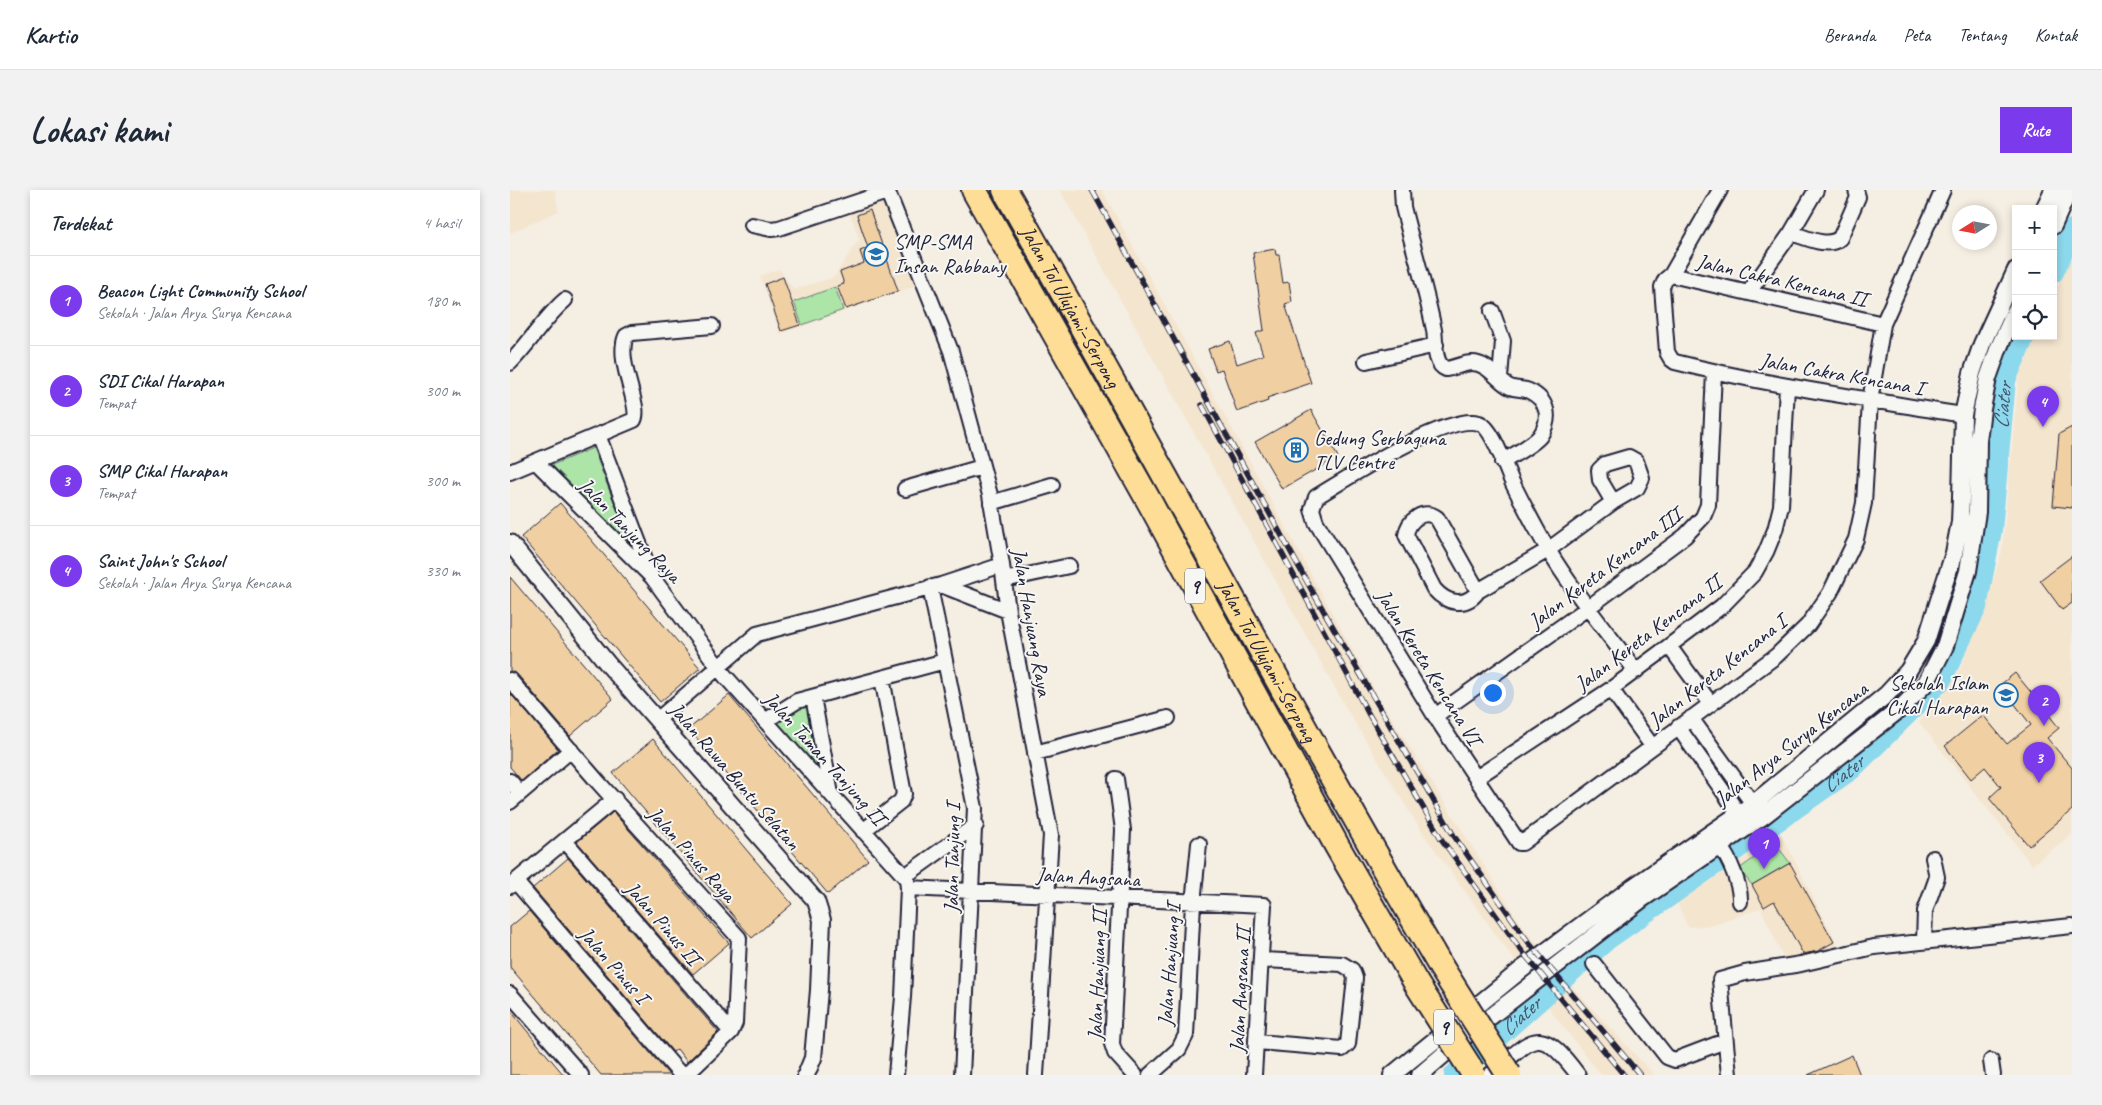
<!DOCTYPE html>
<html lang="id">
<meta charset="utf-8">
<style>
body{margin:0;font-family:Caveat,sans-serif;background:#f2f2f3;color:#1f2937}
.controls{position:absolute;right:15px;top:15px;display:grid;overflow:hidden;border-radius:0px;box-shadow:0 2px 8px #0003}
.controls button{width:45px;height:45px;display:grid;place-items:center;padding:0;border:0;border-bottom:1px solid #e0e1e3;background:#fff;color:#1f2937;font:25px sans-serif}
.compass{position:absolute;left:1442px;top:15px;width:45px;height:45px;border-radius:50%;background:#fff;box-shadow:0 2px 8px #0003;rotate:259deg}
.you{position:absolute;left:982px;top:502px;width:18px;height:18px;margin:-12px;border:4px solid #fff;border-radius:50%;background:#1a73e8;box-shadow:0 0 0 8px #1a73e833}
.badge{display:grid;place-items:center;width:32px;height:32px;border-radius:50%;background:#7c3aed;color:#fff;font-size:16px;font-weight:700}
.pin{position:absolute;translate:-50% -41px;filter:drop-shadow(0 1px 2px #0008)}
.pin::after{content:'';position:absolute;top:26px;width:18px;height:15px;background:inherit;clip-path:polygon(0 0,100% 0,50% 100%)}
.list{margin:0;padding:0;list-style:none}
h2{display:flex;justify-content:space-between;align-items:center;height:65px;margin:0;padding:0 20px;font-size:21px}
h2 small{font-size:16px;font-weight:400;color:#747a83}
.list li{display:grid;grid-template-columns:32px 1fr auto;gap:15px;align-items:center;box-sizing:border-box;height:90px;padding:0 20px;border-top:1px solid #e0e1e3}
.list b{display:block;font-size:19px;white-space:nowrap}
.list p{margin:0;font-size:16px;white-space:nowrap;color:#747a83}
.list em{font-size:16px;font-style:normal;color:#747a83}
.icon{flex:none;width:28px;height:28px;fill:none;stroke:currentColor;stroke-width:2;stroke-linecap:round;stroke-linejoin:round}
.map{position:relative;flex:none;width:1562px;height:885px;overflow:hidden;border-radius:0px}
header{display:flex;align-items:center;gap:30px;box-sizing:border-box;height:70px;padding:0 25px;background:#fff;border-bottom:1px solid #e0e1e3}
header strong{font-size:24px}
nav{display:flex;gap:28px;margin-inline-start:auto;font-size:18px}
.intro{display:flex;align-items:center;justify-content:space-between;box-sizing:border-box;height:120px;padding:0 30px}
h1{margin:0;font-size:35px}
.button{padding:12px 22px;border-radius:0px;background:#7c3aed;color:#fff;font-size:18px;font-weight:700}
main{display:flex;gap:30px;padding:0 30px}
aside{flex:1;background:#fff;border-radius:0px;box-shadow:0 2px 8px #0003}
.map>svg:first-child{display:block}
</style>
<header>
<strong>Kartio</strong>
<nav><a>Beranda</a><a>Peta</a><a>Tentang</a><a>Kontak</a></nav>
</header>
<div class="intro"><h1>Lokasi kami</h1><a class="button">Rute</a></div>
<main>
<aside>
<h2>Terdekat<small>4 hasil</small></h2>
<ul class="list">
<li><span class="badge">1</span><div><b>Beacon Light Community School</b><p>Sekolah · Jalan Arya Surya Kencana</p></div><em>180 m</em></li>
<li><span class="badge">2</span><div><b>SDI Cikal Harapan</b><p>Tempat</p></div><em>300 m</em></li>
<li><span class="badge">3</span><div><b>SMP Cikal Harapan</b><p>Tempat</p></div><em>300 m</em></li>
<li><span class="badge">4</span><div><b>Saint John's School</b><p>Sekolah · Jalan Arya Surya Kencana</p></div><em>330 m</em></li>
</ul>
</aside>
<div class="map">
<svg width="1562" height="885" viewBox="0 0 1562 885">
<rect width="100%" height="100%" fill="#f5eee2"/>
<filter id="ink" filterUnits="userSpaceOnUse"><feTurbulence type="fractalNoise" baseFrequency=".02" numOctaves="2"/><feDisplacementMap in="SourceGraphic" scale="10" xChannelSelector="R" yChannelSelector="G"/><feConvolveMatrix kernelMatrix="1 2 1 2 8 2 1 2 1" color-interpolation-filters="sRGB"/></filter>
<g filter="url(#ink)">
<!-- built -->
<path fill="#f4e5cf" d="M 0,0 L 45,0 L 48,21 L 0,43 Z
M 550,0 L 592,0 L 868,507 L 1014,739 L 1066,801 L 1144,885 L 1091,885 L 1045,826 L 912,642 L 836,518 Z
M 374,11 L 405,96 L 270,144 L 250,86 L 269,79 L 284,100 L 324,87 L 349,49 L 340,23 Z
M 1562,63 L 1562,644 L 1522,675 L 1409,532 L 1451,477 L 1474,419 L 1492,362 L 1509,184 L 1526,146 L 1543,146 L 1543,106 Z
M 1271,644 L 1330,760 L 1276,774 L 1251,718 L 1204,735 L 1178,737 L 1167,713 Z"/>
<!-- green -->
<path fill="#ade4a8" stroke="#688372" d="M 325,97 L 333,120 L 292,135 L 284,112 Z
M 83,258 L 121,356 L 42,275 Z
M 301,514 L 314,591 L 263,533 L 277,520 Z
M 1265,653 L 1280,673 L 1242,695 L 1229,679 Z"/>
<g fill="none" stroke-linecap="round" stroke-linejoin="round">
<!-- river -->
<g stroke="#8cd8ec" stroke-width="22">
<path d="M 1543,82 L 1562,40"/>
<path id="s1" d="M 945,885 L 1097,749 L 1341,579 L 1430,491 L 1466,417 L 1481,340 L 1495,190 L 1514,146"/>
</g>
</g>
<!-- building -->
<path fill="#f0d0a2" stroke="#22223b" d="M 360,20 L 388,101 L 336,119 L 327,96 L 334,94 L 330,82 L 354,73 L 350,61 L 358,58 L 347,25 Z
M 765,59 L 766,65 L 769,65 L 773,93 L 779,92 L 782,112 L 775,114 L 801,193 L 757,208 L 758,211 L 727,222 L 712,179 L 706,181 L 698,159 L 720,151 L 727,174 L 753,165 L 746,143 L 754,140 L 743,63 Z
M 273,87 L 290,135 L 271,141 L 255,94 Z
M 801,220 L 828,267 L 772,299 L 745,252 Z
M 1562,237 L 1562,318 L 1543,316 L 1549,244 Z
M 50,313 L 190,478 L 150,512 L 11,347 Z
M 1562,366 L 1562,413 L 1552,420 L 1530,390 Z
M 0,387 L 103,509 L 60,546 L 7,484 L 0,481 Z
M 1505,483 L 1530,513 L 1533,510 L 1543,523 L 1539,525 L 1549,538 L 1537,548 L 1562,578 L 1562,620 L 1519,656 L 1479,608 L 1491,597 L 1475,577 L 1461,589 L 1435,556 L 1473,525 L 1497,554 L 1521,535 L 1490,495 Z
M 0,503 L 48,559 L 12,591 L 0,577 Z
M 219,505 L 358,670 L 318,704 L 179,539 Z
M 143,549 L 282,714 L 242,748 L 103,583 Z
M 103,622 L 219,753 L 183,784 L 67,652 Z
M 58,668 L 208,842 L 177,872 L 167,859 L 163,862 L 23,698 Z
M 1280,673 L 1324,752 L 1308,761 L 1293,764 L 1264,711 L 1254,717 L 1242,695 Z
M 19,721 L 159,885 L 91,885 L 0,777 L 0,737 Z
M 0,820 L 31,858 L 54,885 L 0,885 Z
M 1342,865 L 1350,885 L 1298,885 Z"/>
<g fill="none" stroke-linecap="round" stroke-linejoin="round">
<!-- minor casing -->
<g stroke="#22223b" stroke-width="18">
<path id="minor" d="M 377,0 L 441,161 L 480,305 L 492,375 L 498,421 L 541,645 L 526,885
M 892,0 L 893,17 C 903,58 916,99 924,140 C 926,151 923,174 936,179 C 945,178 953,173 962,173 C 979,173 988,192 1000,197 C 1007,200 1013,198 1019,201 C 1038,210 1042,228 1030,246 C 1024,254 1002,266 992,272
M 1210,0 L 1161,85 L 1155,90 L 1152,97 L 1157,162 L 1161,169 L 1165,172 C 1260,196 1357,209 1453,225
M 242,35 L 261,39 L 269,38 L 377,2
M 1281,43 C 1295,47 1318,59 1330,48 L 1348,7 L 1346,0
M 1161,85 L 1373,134
M 1239,102 L 1281,43 L 1306,0
M 982,121 L 993,151 L 990,188
M 856,171 L 926,155
M 0,173 C 20,153 34,128 55,110
M 88,245 L 140,382
M 26,272 L 142,387 L 215,486 L 397,689 L 398,698 L 393,807 L 386,885
M 0,282 L 124,230 C 132,216 105,171 116,146 L 122,143 L 202,136
M 395,299 L 472,277
M 481,313 L 542,295
M 494,390 L 559,376
M 431,395 L 498,421
M 420,397 L 465,618 L 452,885
M 968,401 L 927,328 C 914,318 898,330 896,345 L 924,399 C 937,414 956,418 968,401 L 1038,360 L 1103,312 L 1090,290 L 1089,280 L 1095,274 L 1119,267 L 1126,271 L 1132,288 L 1127,298 L 1103,312
M 1159,456 L 1201,514
M 1126,481 C 1096,441 1062,400 1037,358 C 1025,337 1014,316 1003,294 C 996,280 983,237 969,233 C 937,223 836,289 806,307 L 802,319 L 806,332 L 925,526 L 1009,653 L 1012,653 L 1266,466 L 1298,435 L 1320,403 L 1346,349 L 1354,313 L 1360,211 L 1373,134 L 1433,0
M 0,490 L 88,592 L 229,748 L 225,833 L 221,842 L 176,885
M 1101,499 L 1142,556
M 303,507 L 321,604
M 925,526 L 1079,417 L 1175,346 L 1193,327 L 1198,315 L 1204,182
M 1181,528 L 1243,614
M 147,530 L 247,444 L 431,395 L 492,375
M 255,531 L 287,511 L 435,471
M 1168,537 L 1229,624
M 525,563 L 658,528
M 966,588 L 1101,499 L 1159,456 L 1212,416 L 1245,382 L 1256,362 L 1265,340 L 1271,316 L 1277,196
M 606,589 L 613,640 L 602,854 L 605,863 L 625,885
M 0,591 L 10,603
M 0,612 L 61,560
M 353,641 L 391,611 L 394,604 L 372,488
M 55,651 L 221,842
M 1209,656 C 1220,668 1231,697 1230,712
M 395,686 L 466,635
M 6,692 L 171,885
M 0,696 L 105,609
M 398,698 L 754,715 L 744,885
M 1414,751 L 1415,721 L 1427,687 L 1423,668
M 1084,774 L 1157,867 L 1165,870 L 1215,851
M 0,804 L 71,885
M 747,852 L 832,859 L 838,854 L 845,788 L 842,780 L 832,774 L 752,770
M 1481,871 L 1483,885
M 640,885 L 669,859 L 676,845 L 683,713 L 689,654
M 980,885 C 1023,849 1028,831 1068,885
M 1219,885 L 1210,790 L 1235,783 L 1291,774 L 1364,757 L 1562,736"/>
</g>
<!-- tertiary casing -->
<g stroke="#22223b" stroke-width="20">
<path id="tertiary" d="M 1534,19 L 1543,0
M 1543,36 L 1559,0
M 0,353 L 97,473 L 306,711 L 312,730 L 309,800 L 303,868 L 296,885
M 882,885 L 1011,780 L 1123,697 L 1243,614 L 1377,504 L 1398,481 L 1416,451 L 1444,363 L 1450,332 L 1451,308 L 1453,225 L 1462,183 L 1472,154 L 1506,80
M 910,885 L 954,847 L 1132,709 L 1252,627 L 1390,519 L 1416,493 L 1435,456 L 1458,381 L 1467,322 L 1468,251 L 1472,219 L 1478,188 L 1489,157 L 1506,120"/>
</g>
<!-- motorway casing -->
<g stroke="#22223b" stroke-width="28">
<g id="motorway">
<path d="M 464,0 L 640,313 L 827,656 L 906,793"/>
<path id="s2" d="M 495,0 C 642,258 781,521 931,777"/>
</g>
</g>
<!-- minor -->
<use href="#minor" stroke="#f6f6f2" stroke-width="14"/>
<!-- tertiary -->
<use href="#tertiary" stroke="#f6f6f2" stroke-width="16"/>
<!-- motorway -->
<use href="#motorway" stroke="#fede96" stroke-width="24"/>
<!-- rail casing -->
<g stroke="#22223b" stroke-width="5.5">
<path id="rail" d="M 582,0 L 801,399 L 944,646 L 1019,753 L 1130,885
M 692,215 L 858,523 L 932,650 L 1011,760 L 1114,885"/>
</g>
<!-- rail -->
<use href="#rail" stroke="#f6f6f2" stroke-width="4" stroke-dasharray="11" stroke-linecap="butt"/>
<!-- motorway-bridge casing -->
<g stroke="#22223b" stroke-width="28" stroke-linecap="butt">
<path id="motorway-bridge" d="M 931,777 L 999,885
M 906,793 L 962,881"/>
</g>
<!-- motorway-bridge -->
<use href="#motorway-bridge" stroke="#fede96" stroke-width="24"/>
</g>
</g>
<!-- icons -->
<defs>
<g id="school-ring" transform="scale(1.25)"><circle r="9.5" fill="#f6f6f2" stroke="#1f6fb2" stroke-width="1.5"/><path d="M0-5L7-2L0 1L-7-2ZM-4 1L0 2.5L4 1V4Q0 6-4 4Z" fill="#1f6fb2"/></g>
<g id="building-ring" transform="scale(1.25)"><circle r="9.5" fill="#f6f6f2" stroke="#1f6fb2" stroke-width="1.5"/><path d="M-4-6H4V6H1V3H-1V6H-4ZM-2.5-4.3h1.7v1.8h-1.7ZM.8-4.3h1.7v1.8H.8ZM-2.5-1h1.7V.8h-1.7ZM.8-1h1.7V.8H.8Z" fill="#1f6fb2"/></g>
</defs>
<g fill-rule="evenodd">
<use href="#school-ring" x="366" y="64"/>
<use href="#building-ring" x="786" y="260"/>
<use href="#school-ring" x="1496" y="505"/>
</g>
<g text-anchor="middle" dominant-baseline="central" stroke-width="4" stroke-linejoin="round" paint-order="stroke">
<!-- shield labels -->
<g fill="#f6f6f2" stroke="#626272" stroke-width="1">
<rect x="675" y="378.5" width="20" height="35" rx="4"/>
<rect x="924" y="819.5" width="20" height="35" rx="4"/>
</g>
<g font-size="20" font-weight="bold" fill="#22223b">
<text x="685" y="396">9</text>
<text x="934" y="837">9</text>
</g>
<!-- poi labels -->
<g font-size="21" fill="#22223b" stroke="#f6f6f2" text-anchor="start">
<text x="384" y="52">SMP-SMA<tspan x="384" dy="24">Insan Rabbany</tspan></text>
<text x="804" y="248">Gedung Serbaguna<tspan x="804" dy="24">TLV Centre</tspan></text>
<text x="1478" y="493" text-anchor="end">Sekolah Islam<tspan x="1478" dy="24">Cikal Harapan</tspan></text>
</g>
<!-- street labels -->
<g font-size="21" fill="#22223b" stroke="#f6f6f2">
<text transform="translate(1272 90) rotate(13)">Jalan Cakra Kencana II</text>
<text stroke="none"><textPath href="#s2" startOffset="134">Jalan Tol Ulujami–Serpong</textPath></text>
<text transform="translate(1332 184) rotate(10)">Jalan Cakra Kencana I</text>
<text transform="translate(120 340) rotate(46)">Jalan Tanjung Raya</text>
<text transform="translate(1095 378) rotate(-37)">Jalan Kereta Kencana III</text>
<text transform="translate(522 432) rotate(80)">Jalan Hanjuang Raya</text>
<text transform="translate(1138 443) rotate(-37)">Jalan Kereta Kencana II</text>
<text stroke="none"><textPath href="#s2" startOffset="539">Jalan Tol Ulujami–Serpong</textPath></text>
<text transform="translate(919 477) rotate(58)">Jalan Kereta Kencana VI</text>
<text transform="translate(1207 481) rotate(-38)">Jalan Kereta Kencana I</text>
<text transform="translate(1281 554) rotate(-38)">Jalan Arya Surya Kencana</text>
<text transform="translate(315 568) rotate(48)">Jalan Taman Tanjung II</text>
<text transform="translate(225 586) rotate(49)">Jalan Rawa Buntu Selatan</text>
<text transform="translate(182 664) rotate(48)">Jalan Pinus Raya</text>
<text transform="translate(442 668) rotate(-89)">Jalan Tanjung I</text>
<text transform="translate(578 687) rotate(3)">Jalan Angsana</text>
<text transform="translate(153 733) rotate(49)">Jalan Pinus II</text>
<text transform="translate(104 775) rotate(49)">Jalan Pinus I</text>
<text transform="translate(659 775) rotate(-86)">Jalan Hanjuang I</text>
<text transform="translate(587 785) rotate(-88)">Jalan Hanjuang II</text>
<text transform="translate(730 800) rotate(-87)">Jalan Angsana II</text>
</g>
<!-- water labels -->
<g font-size="22" font-style="italic" fill="#425970" stroke="#f6f6f2">
<text stroke="none"><textPath href="#s1" startOffset="912">Ciater</textPath></text>
<text stroke="none"><textPath href="#s1" startOffset="492">Ciater</textPath></text>
<text stroke="none"><textPath href="#s1" startOffset="88">Ciater</textPath></text>
</g>
</g>
</svg>
<div class="controls">
<button>+</button>
<button>−</button>
<button><svg class="icon" aria-label="locate" viewBox="0 0 24 24"><circle cx="12" cy="12" r="6"/><path d="M12 2v4M12 18v4M2 12h4M18 12h4"/></svg></button>
</div>
<svg class="compass" viewBox="-18 -18 36 36"><path d="M0-13l5 13h-10z" fill="#e53935"/><path d="M0 13l5-13h-10z" fill="#747a83"/></svg>
<div class="you"></div>
<div class="pin badge" style="left:1254px;top:679px">1</div>
<div class="pin badge" style="left:1534px;top:536px">2</div>
<div class="pin badge" style="left:1529px;top:593px">3</div>
<div class="pin badge" style="left:1533px;top:237px">4</div>
</div>
</main>
